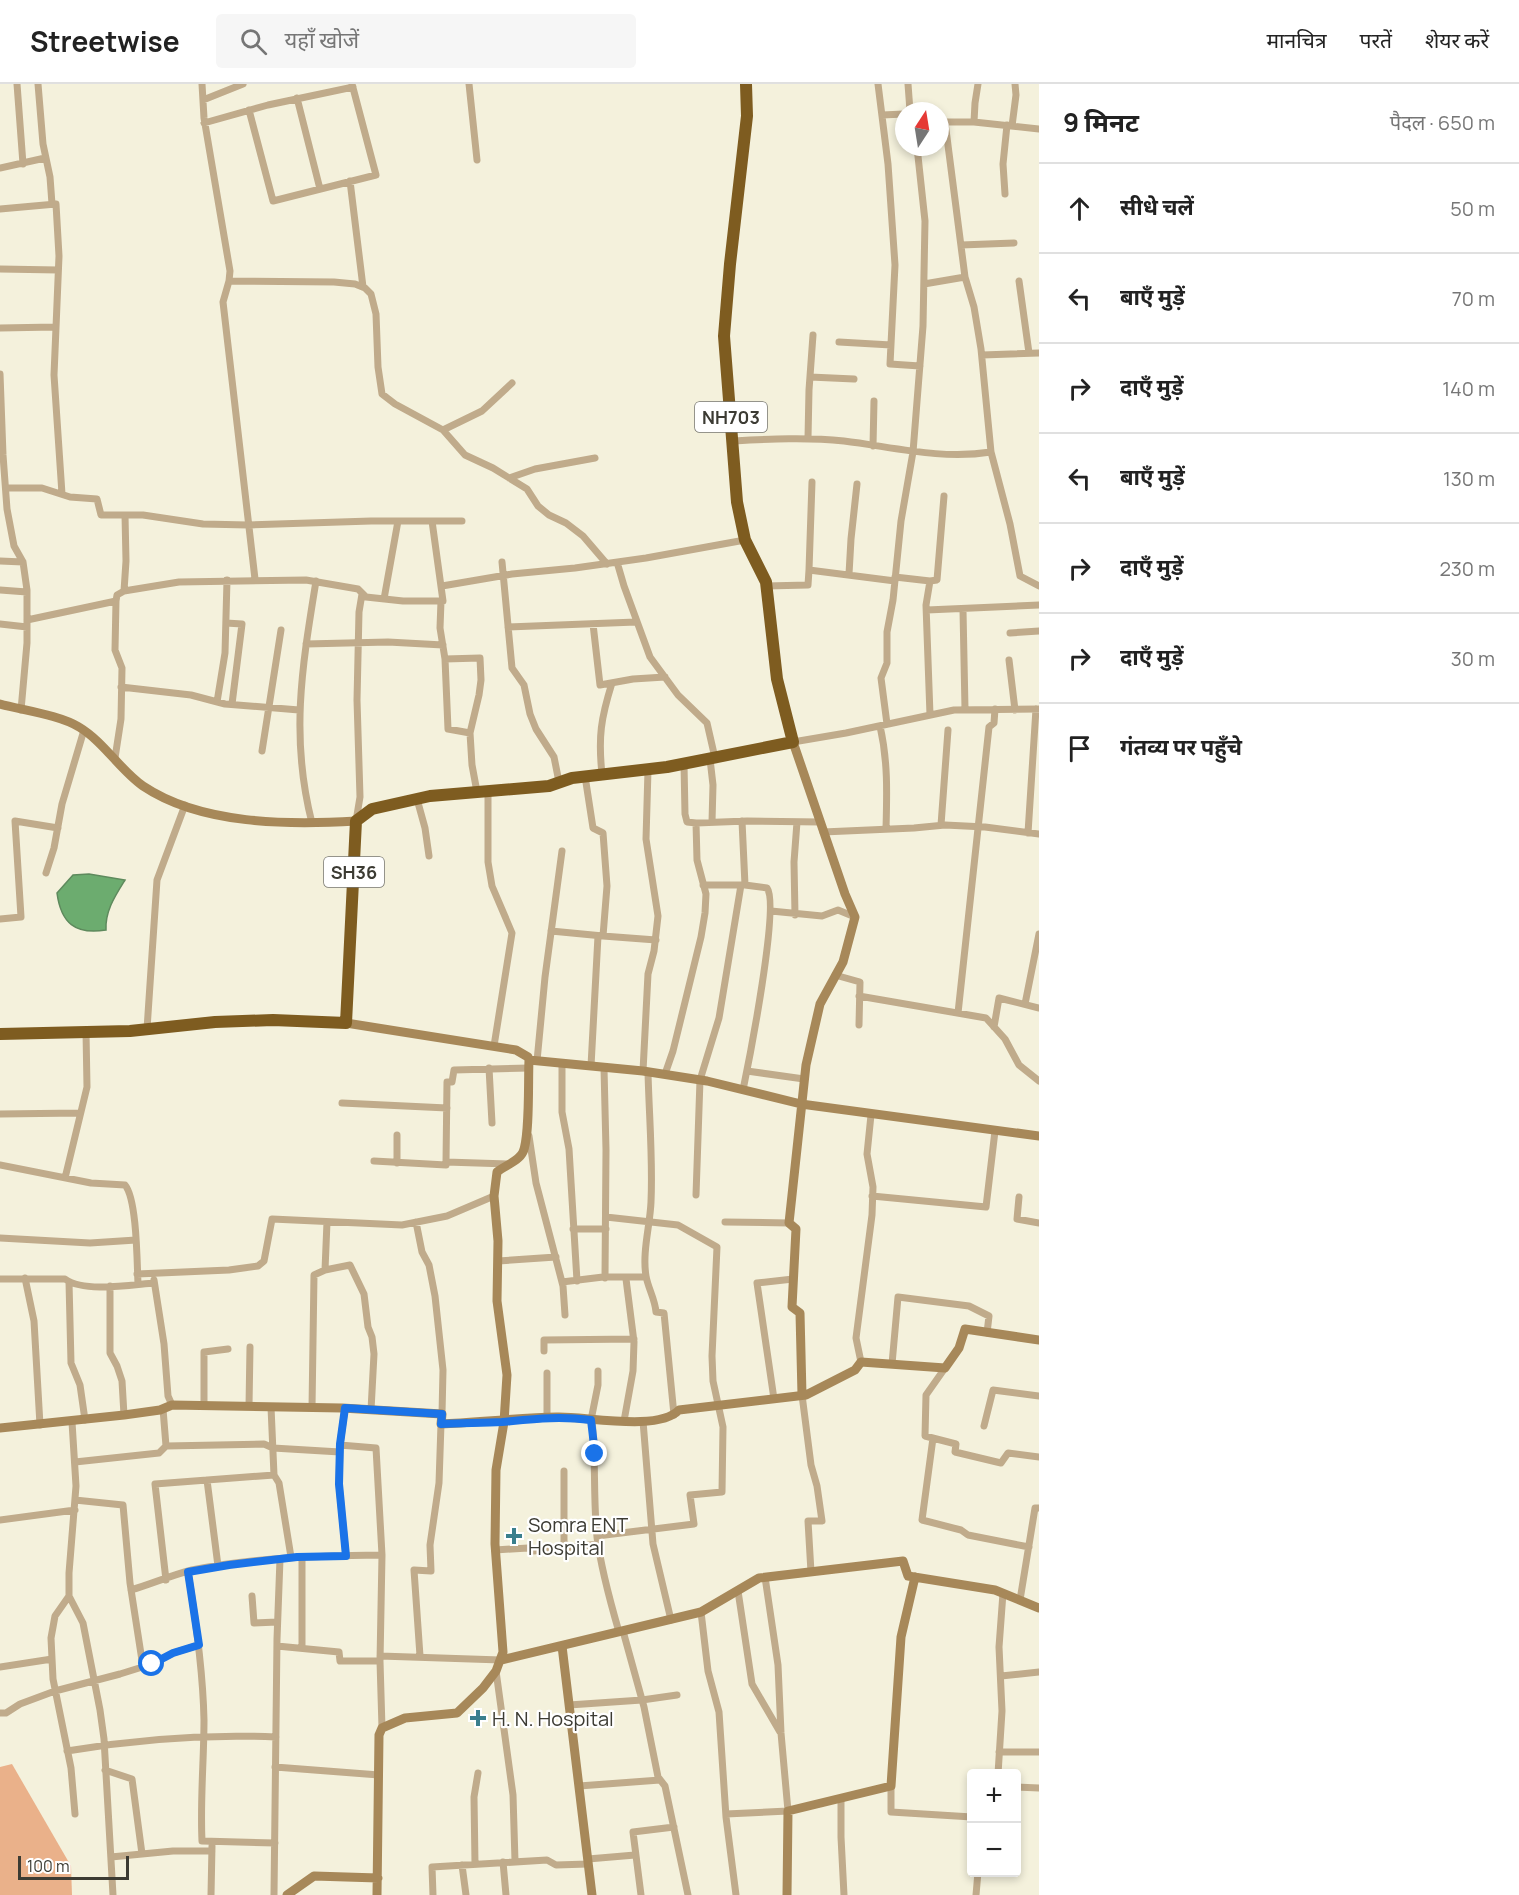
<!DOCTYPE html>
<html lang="hi">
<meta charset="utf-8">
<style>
body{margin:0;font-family:Manrope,"Noto Sans Devanagari",sans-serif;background:#f6f6f6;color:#222}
.controls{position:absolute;right:18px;bottom:18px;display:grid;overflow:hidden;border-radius:6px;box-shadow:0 3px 9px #0003}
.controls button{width:54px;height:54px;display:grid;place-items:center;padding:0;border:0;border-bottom:2px solid #e0e0e0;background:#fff;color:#222;font:30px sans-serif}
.compass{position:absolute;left:895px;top:18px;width:54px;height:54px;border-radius:50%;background:#fff;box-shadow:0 3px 9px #0003;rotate:12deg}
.scale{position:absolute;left:18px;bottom:15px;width:111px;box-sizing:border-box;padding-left:6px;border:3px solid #3c3b33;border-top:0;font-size:16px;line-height:21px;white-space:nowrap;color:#3c3b33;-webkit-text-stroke:4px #fff;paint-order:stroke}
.stop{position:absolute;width:18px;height:18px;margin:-14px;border:4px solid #1a73e8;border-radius:50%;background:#fff}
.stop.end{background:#1a73e8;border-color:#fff;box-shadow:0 2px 6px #0008}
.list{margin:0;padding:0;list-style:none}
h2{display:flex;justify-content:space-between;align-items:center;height:78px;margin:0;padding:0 24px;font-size:26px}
h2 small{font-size:20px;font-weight:400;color:#767676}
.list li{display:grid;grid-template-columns:39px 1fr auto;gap:18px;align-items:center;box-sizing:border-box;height:90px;padding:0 24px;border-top:2px solid #e0e0e0}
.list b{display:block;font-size:22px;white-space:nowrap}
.list em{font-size:20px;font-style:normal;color:#767676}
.icon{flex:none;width:33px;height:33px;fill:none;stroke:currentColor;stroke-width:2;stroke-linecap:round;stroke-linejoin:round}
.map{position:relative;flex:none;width:1039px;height:1811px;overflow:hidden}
header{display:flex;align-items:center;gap:36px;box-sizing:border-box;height:84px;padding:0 30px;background:#fff;border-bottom:2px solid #e0e0e0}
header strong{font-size:28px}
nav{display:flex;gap:33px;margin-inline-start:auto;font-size:21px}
.search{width:420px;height:54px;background:#f6f6f6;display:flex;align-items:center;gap:15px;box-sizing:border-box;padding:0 21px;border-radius:6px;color:#767676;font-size:22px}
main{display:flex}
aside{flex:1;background:#fff}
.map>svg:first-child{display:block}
</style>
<header>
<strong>Streetwise</strong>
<div class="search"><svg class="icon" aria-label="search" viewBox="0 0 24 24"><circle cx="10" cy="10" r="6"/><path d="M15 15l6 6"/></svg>यहाँ खोजें</div>
<nav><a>मानचित्र</a><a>परतें</a><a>शेयर करें</a></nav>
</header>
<main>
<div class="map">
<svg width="1039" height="1811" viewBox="0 0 1039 1811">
<rect width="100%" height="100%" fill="#f4f1dc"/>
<!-- green -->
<path fill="#eab18a" d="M 12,1680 L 71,1782 L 72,1811 L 0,1811 L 0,1683 Z"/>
<!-- water -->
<path fill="#6cac6f" stroke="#5e8a5d" stroke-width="1.5" d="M 89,790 L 125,796 C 115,812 105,827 106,846 C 75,851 61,839 57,809 L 73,791 Z"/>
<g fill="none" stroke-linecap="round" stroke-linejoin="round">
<!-- street -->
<path stroke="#c0ab8b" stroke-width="7" d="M 17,0 L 23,80
M 38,0 L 43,60 L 50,93 L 52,120
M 202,0 L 204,34 L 230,187 L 229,197 L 223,218 L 255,495
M 469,0 L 477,76
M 878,0 L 888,80 L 895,181 L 890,280 L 920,282
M 908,0 L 910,27
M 297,14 L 320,105
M 203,16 L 243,0
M 249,26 L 273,117 L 376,91 L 352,0
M 882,31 L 904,30
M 943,38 L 974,38 L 1039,45
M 945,38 L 965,193 L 974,223 L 981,265 L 991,368 L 1010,440 L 1020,492 L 1039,502
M 974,38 L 975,19 L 978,0
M 204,39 L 268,21 L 353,3
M 1012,42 L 1016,11 L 1015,0
M 0,84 L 45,74
M 350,97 L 363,203
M 1005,110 L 1003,80 L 1007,41
M 0,125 L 56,120 L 59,172 L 54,291 L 62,410
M 961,161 L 1014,159
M 0,185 L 58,186
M 229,197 L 334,198 L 355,200 L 365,204 L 371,210 L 376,230 L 378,283 L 382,310 L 395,320 L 443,346 L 465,371 L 493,384 L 527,405 L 538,422 L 549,431 L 566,439 L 583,452 L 607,480
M 1019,197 L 1029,269
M 924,200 L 965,193
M 0,244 L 55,243
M 839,258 L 891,261
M 982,271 L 1039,269
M 0,290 L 3,371 L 7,425 L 14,462 L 23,478 L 27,506 L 27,559 L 21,626
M 810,293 L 854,295
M 443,346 L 482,327 L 512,299
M 808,354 L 809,306 L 813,251
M 732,357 C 770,355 806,353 844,357 C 893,363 941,376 991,368
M 873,362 L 874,317
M 509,394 L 535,385 L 595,374
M 812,398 L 809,486 L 895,497
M 6,404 L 42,404 L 70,413 L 97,415 L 101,431 L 143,431 L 203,440 L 248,441 L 371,437 L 462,437
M 0,477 L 23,478
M 502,478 L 512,584 L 524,601 L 530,630 L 536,645 L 554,673 L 559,698
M 617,478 L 624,502 L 650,573 L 678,611 L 707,639 L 715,674
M 849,490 L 851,455 L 857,400
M 895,493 L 930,497 L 926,521 L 930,631
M 930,497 L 937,496 L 944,412
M 442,502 L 512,490 L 575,484 L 646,474 L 745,456
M 766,502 L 808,501 L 809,486
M 0,506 L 27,508
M 124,507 L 179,498 L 306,496 L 358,505 L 366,513 L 403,517 L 443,517 L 432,437
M 384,515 L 398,437
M 441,517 L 440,544 L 445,575 L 448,645 L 470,649
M 927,526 L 1039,521
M 963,526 L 965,625
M 27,536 L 116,517
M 226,539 L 242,540 L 232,620
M 0,540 L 27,543
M 593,540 L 600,601 L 633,595 L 665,593
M 508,543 L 636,538
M 1010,549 L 1039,547
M 306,560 L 388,558 L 443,561
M 445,575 L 480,574 L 481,596 L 479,611 L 470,649 L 472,681 L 477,708
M 1009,576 L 1015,626
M 121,603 L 191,611 L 225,620 L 299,626
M 217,618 L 225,569 L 227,496
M 887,640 L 881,594 L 887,579 L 887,548 L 893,516 L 901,437 L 913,368 L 923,242 L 925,137 L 917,63
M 880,642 C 888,677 887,709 886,745
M 793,658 L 846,649 L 954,626 L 1039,625
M 262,667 L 281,546
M 115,674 L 121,635 L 122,584 L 115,566 L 116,517 L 117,511 L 124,507 L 126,477 L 125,431
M 710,675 L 713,701 L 712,738
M 602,690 C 598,653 601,634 612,599
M 488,707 L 488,778 L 492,802 L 512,849 L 494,962
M 417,715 L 425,744 L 429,772
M 356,737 L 360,713 L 357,616 L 359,528 L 362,510
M 742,737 L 745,801 L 767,804 C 780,820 749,977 743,1006
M 312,739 C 290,653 302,583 316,497
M 696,739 L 747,737 L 820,738
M 941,741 L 948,646
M 823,748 L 914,744 L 945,741 L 985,743 L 1039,750
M 1028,749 L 1036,625
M 46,789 L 54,764 L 62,720 L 84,646
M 703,801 L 741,801
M 771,827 L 822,832 L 838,826 L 855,833
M 795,831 L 794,778 L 797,738
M 0,835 L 21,833 L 15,737 L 58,744
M 551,847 L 603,852 L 607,802 L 603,749 L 593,744 L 585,692
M 603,852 L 656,856
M 835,891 L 860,898 L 859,941
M 859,912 L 986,934 L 1005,955 L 1019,981 L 1039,997
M 1025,920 L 1039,850
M 958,929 L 989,643 L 994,639 L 995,625
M 994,943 L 999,914 L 1039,924
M 147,945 L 157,796 L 185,721
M 537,977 L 545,893 L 562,767
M 562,980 L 562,1028 L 569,1065 L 577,1197
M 591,982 L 598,852
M 489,984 L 492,1039
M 604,984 L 606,1066 L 605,1194
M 643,987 L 648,890 L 654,867 L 658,832 L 646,755 L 648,686
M 747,987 L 804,995
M 648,988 C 649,1031 653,1075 651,1118 C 650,1142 642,1168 646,1192 C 648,1204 655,1215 656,1228 L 664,1229 L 674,1331
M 665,990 L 673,967 L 701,853 L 705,829 L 706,810 L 697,776 L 696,739 L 687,738 L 685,730 L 684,680
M 342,1019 L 447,1024
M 0,1030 L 80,1029
M 397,1051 L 397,1079
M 529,1052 L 536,1099 L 563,1202 L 565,1231
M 374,1077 L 446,1081 L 446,1078
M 508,1080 L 446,1078 L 447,998 L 452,998 L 454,986 L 529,984
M 0,1081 L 91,1099 L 125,1101 C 137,1115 137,1179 138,1200
M 65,1094 L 87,1003 L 86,948
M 696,1111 L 700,996 L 719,934 L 741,801 L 745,801
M 872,1112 L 986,1123 L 995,1047
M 1019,1113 L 1017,1135 L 1039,1139
M 416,1138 L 422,1168 L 429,1181 L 435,1212 L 443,1286 L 442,1330
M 725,1138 L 789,1139
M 573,1145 L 606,1145
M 0,1154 L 90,1159 L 136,1156
M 498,1177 L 556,1173
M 325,1186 L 350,1181 L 364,1210 L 368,1243 L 372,1253 L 374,1270 L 371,1326
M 137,1190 L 229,1186 L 258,1182 L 264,1177 L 272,1135 L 402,1141 L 447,1132 L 494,1112
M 25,1194 L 34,1237 L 40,1341
M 0,1195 L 65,1195 C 85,1209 130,1201 154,1199
M 154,1196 L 164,1260 L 168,1312 L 172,1321
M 69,1198 L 71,1279 L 80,1301 L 85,1336
M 562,1198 L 603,1193 L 646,1193
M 110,1202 L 110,1269 L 117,1282 L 122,1297 L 124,1331
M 544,1267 L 544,1256 L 634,1255
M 861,1278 L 856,1254 L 872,1131 L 873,1103 L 867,1070 L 871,1031
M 892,1280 L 898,1213 L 969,1222 L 989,1232 L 987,1249
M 945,1284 L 926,1311 L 925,1352 L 956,1360 L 955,1368 L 1001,1379 L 1008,1369 L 1039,1373
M 802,1311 L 811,1381 L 817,1402 L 822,1437 L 808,1437 L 811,1488
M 774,1315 L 757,1199 L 793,1195
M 204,1321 L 204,1268 L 228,1265
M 249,1322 L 250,1263
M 271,1323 L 274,1391 L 279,1399 L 291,1473
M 312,1324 L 314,1191 L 325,1186 L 327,1138
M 345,1324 L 340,1361 L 339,1400 L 346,1472
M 163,1325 L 166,1362 L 264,1360 L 273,1364 L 340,1368
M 547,1333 L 547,1289
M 591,1336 L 598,1301 L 598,1287
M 592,1336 C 596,1375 593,1414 597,1453 C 601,1485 610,1517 619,1548
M 624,1337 L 633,1287 L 634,1258 L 626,1195
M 643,1337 L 653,1460 L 671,1536
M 72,1338 L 76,1402 L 69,1489 L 69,1512 L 55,1532 L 51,1554 L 53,1595 L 71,1684 L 75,1730
M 984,1342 L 993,1306 L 1039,1312
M 933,1354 L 922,1436 L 961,1446 L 968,1451 L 1029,1463
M 340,1361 L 376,1364 L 382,1471
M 75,1378 L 159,1369 L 166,1362
M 564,1387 L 564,1464
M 207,1396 L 218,1482
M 75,1416 L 123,1421 L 130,1499 L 143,1583
M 0,1436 L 75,1426
M 597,1452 L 694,1440 L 690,1411 L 722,1408 L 723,1343 L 713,1297 L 712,1272 L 717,1163 L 678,1141 L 606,1133
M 495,1466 L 528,1464 L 534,1467 L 599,1460
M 302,1473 L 302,1564
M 188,1488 C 196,1537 203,1586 204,1636 C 204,1676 200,1716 202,1757 L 275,1759
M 166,1496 L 155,1400 L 274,1391
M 131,1506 C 151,1500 172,1491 192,1486 C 254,1473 319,1472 382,1471 L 380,1577 L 382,1644
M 738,1507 L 752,1600 L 780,1648
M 69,1512 L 83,1539 L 100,1626 L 104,1655 L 113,1811
M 252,1512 L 254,1539 L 277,1538
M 1020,1516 L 1035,1424 L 1039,1424
M 701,1528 L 708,1587 L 719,1628 L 726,1733 L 736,1811
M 623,1547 L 644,1623 L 658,1693 L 665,1702 L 688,1811
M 277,1562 L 339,1568 L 340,1577 L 380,1577
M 380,1572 L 501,1576
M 420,1572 L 414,1486 L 431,1487 L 430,1461 L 439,1399 L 441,1340
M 0,1583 L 52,1575
M 496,1587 L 513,1711 L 515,1777
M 1001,1592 L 1039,1588
M 569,1621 L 642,1616 L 677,1611
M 0,1629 L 6,1629 L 20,1620 L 55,1607 L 120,1590 L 152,1580 L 173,1569 L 199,1561
M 67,1667 C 136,1655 205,1650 276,1653
M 999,1668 L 1039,1668
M 275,1683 L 379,1691
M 105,1686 L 132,1695 L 142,1770
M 998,1690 L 1002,1627 L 999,1563 L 1003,1509
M 579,1702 L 660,1696
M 891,1702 L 891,1728 L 972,1733
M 1016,1703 L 1039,1704
M 841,1714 L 841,1753 L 844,1811
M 726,1730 L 788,1727 L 781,1649 L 778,1581 L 765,1493
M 111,1773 L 173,1767 L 212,1767
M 588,1775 L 635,1771
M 503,1778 L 506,1811
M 475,1780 L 474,1713 L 478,1689
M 462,1781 L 466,1811
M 211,1811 L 212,1762
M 274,1811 L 277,1555 L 280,1475
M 433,1811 L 432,1783 L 547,1776 L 556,1781 L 588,1780
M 641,1811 L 633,1748 L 674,1743
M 976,1811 L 978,1788"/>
<!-- secondary -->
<path stroke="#a78859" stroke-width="9" d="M 0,620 C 22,626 60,631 79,643 C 104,658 120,686 143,702 C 201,741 289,741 356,737
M 793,658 L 845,810 L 855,833 L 843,878 L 820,920 L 806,981 L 789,1139 L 796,1145 L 792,1223 L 800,1229 L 802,1311
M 346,939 L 516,966 L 528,973 L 529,976 C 528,997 530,1052 523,1068 C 519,1077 504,1082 497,1088 L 494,1112 L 498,1157 L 497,1217 L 507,1291 L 504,1338 L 496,1386 L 495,1460 L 503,1568 L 496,1587 L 483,1604 L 457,1629 L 405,1634 L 382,1644 L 379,1651 L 377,1811
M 529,976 L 643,987 L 707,997 L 801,1020 L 1039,1052
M 0,1344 L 124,1331 L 160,1326 L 172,1321 L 342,1324 L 442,1330 L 441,1340 C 480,1338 518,1334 557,1333 C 585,1332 658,1348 679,1326 L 806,1311 L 855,1286 L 861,1278 L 945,1284 L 959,1264 L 965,1245 L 1039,1256
M 562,1562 L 592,1811
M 501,1576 L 701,1528 L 759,1494 L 903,1477 L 908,1492 L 995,1506 L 1039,1524
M 287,1811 L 314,1792 L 378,1794
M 787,1811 L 788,1727 L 891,1702 L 901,1553 L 915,1493"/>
<!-- highway -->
<path stroke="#7e5c20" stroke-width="12" d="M 0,950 L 130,947 L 215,938 L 273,936 L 346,939 L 356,737 L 372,725 L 430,712 L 549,702 L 572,694 L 667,683 L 793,658 L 777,595 L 766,498 L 745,456 L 737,418 L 724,252 L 730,180 L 747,32 L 746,0"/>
</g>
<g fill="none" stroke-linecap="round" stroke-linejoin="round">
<!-- route -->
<path stroke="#1a73e8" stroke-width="8" d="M 152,1580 L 173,1569 L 199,1561 L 188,1488 L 229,1481 L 297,1473 L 346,1472 L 339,1400 L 340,1360 L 345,1324 L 442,1330 L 441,1340 C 462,1339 482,1339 502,1338 C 534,1335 558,1332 591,1336 L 595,1370"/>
</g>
<!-- markers -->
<g fill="#3a7f8d" stroke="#fff" stroke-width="2">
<path d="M511 1443h6v6h6v6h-6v6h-6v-6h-6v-6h6z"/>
<path d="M475 1625h6v6h6v6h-6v6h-6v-6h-6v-6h6z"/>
</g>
<g text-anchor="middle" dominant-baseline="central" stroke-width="4.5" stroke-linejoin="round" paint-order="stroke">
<!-- shield labels -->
<g fill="#fff" stroke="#767670" stroke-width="1.5">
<rect x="695" y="318" width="72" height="30" rx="4.5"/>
<rect x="324" y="773" width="60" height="30" rx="4.5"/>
</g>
<g font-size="18" font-weight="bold" fill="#3c3b33">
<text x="731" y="333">NH703</text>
<text x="354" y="788">SH36</text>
</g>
<!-- poi labels -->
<g font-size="20" fill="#3c3b33" stroke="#fff" text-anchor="start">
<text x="528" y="1440">Somra ENT<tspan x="528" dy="23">Hospital</tspan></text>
<text x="492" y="1634">H. N. Hospital</text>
</g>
</g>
</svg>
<div class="controls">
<button>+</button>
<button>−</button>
</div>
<svg class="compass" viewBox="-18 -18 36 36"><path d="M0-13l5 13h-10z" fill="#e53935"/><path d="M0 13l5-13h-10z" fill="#767676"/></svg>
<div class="scale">100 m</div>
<div class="stop" style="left:152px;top:1580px"></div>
<div class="stop end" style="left:595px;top:1370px"></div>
</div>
<aside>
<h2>9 मिनट<small>पैदल · 650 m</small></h2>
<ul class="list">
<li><svg class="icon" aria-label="ahead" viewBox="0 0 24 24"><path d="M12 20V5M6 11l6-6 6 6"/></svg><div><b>सीधे चलें</b></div><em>50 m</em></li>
<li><svg class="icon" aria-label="left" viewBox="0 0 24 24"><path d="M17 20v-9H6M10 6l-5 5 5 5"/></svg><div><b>बाएँ मुड़ें</b></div><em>70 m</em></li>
<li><svg class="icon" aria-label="right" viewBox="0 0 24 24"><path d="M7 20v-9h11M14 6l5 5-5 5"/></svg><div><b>दाएँ मुड़ें</b></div><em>140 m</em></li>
<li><svg class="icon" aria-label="left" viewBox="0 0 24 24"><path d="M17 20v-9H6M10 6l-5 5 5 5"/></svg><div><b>बाएँ मुड़ें</b></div><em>130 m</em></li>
<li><svg class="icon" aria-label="right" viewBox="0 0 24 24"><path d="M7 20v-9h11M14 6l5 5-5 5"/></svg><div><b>दाएँ मुड़ें</b></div><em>230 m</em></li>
<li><svg class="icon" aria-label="right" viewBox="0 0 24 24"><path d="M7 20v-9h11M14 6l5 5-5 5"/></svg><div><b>दाएँ मुड़ें</b></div><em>30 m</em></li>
<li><svg class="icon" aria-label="arrive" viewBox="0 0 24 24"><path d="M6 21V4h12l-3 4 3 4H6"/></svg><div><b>गंतव्य पर पहुँचे</b></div></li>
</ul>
</aside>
</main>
